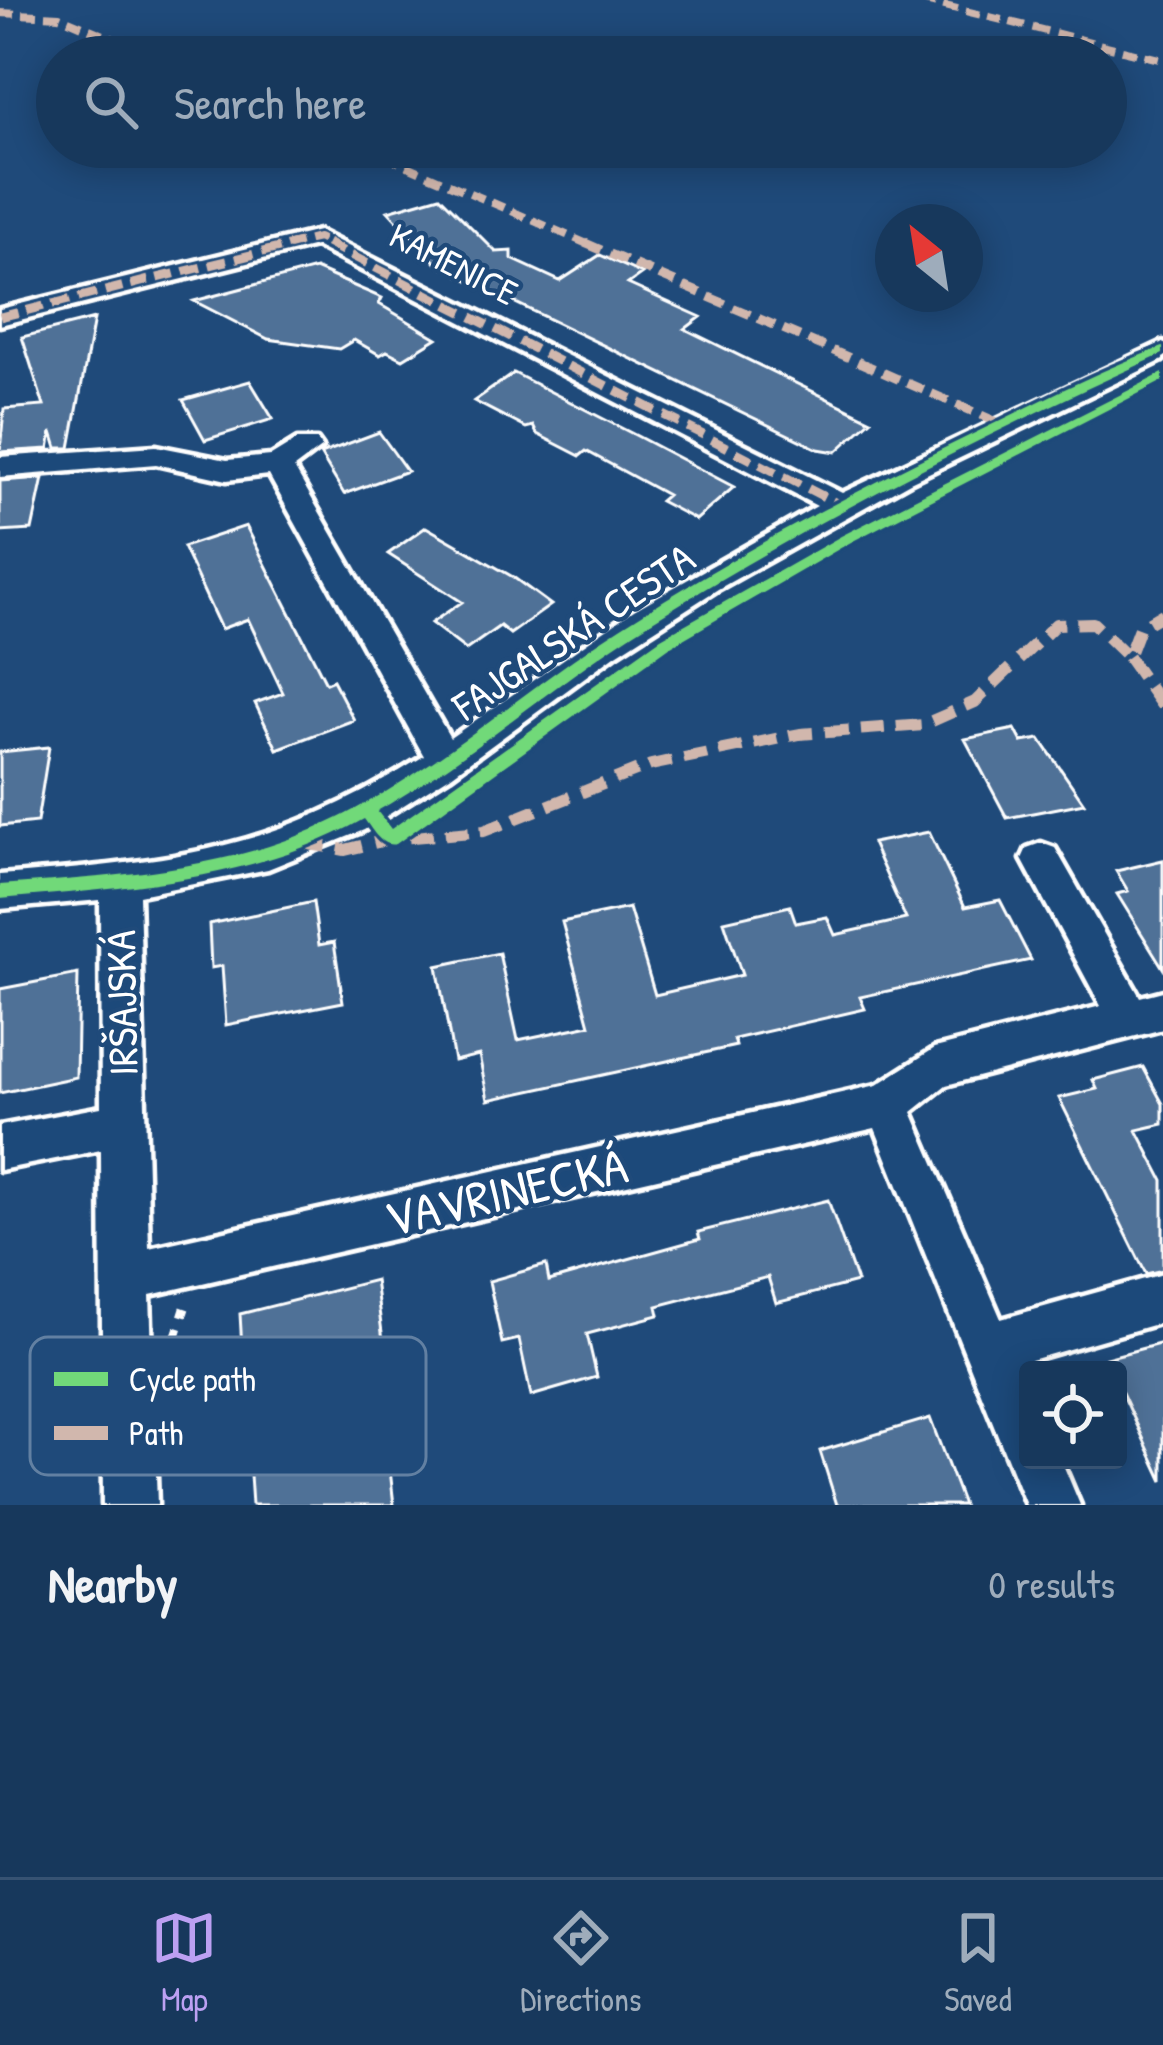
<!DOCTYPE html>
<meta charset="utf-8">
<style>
body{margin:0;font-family:"Patrick Hand",sans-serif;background:#244365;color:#f1f3f6}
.controls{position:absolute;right:36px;bottom:36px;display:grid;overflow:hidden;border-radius:12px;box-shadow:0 6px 30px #0003}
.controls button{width:108px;height:108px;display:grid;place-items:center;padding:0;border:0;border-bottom:3px solid #365272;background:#17385c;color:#f1f3f6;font:60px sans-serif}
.compass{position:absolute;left:875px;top:204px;width:108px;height:108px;border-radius:50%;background:#17385c;box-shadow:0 6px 30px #0003;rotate:330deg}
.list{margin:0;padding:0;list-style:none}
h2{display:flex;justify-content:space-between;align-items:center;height:156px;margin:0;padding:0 48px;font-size:51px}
h2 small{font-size:39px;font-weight:400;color:#9eacbb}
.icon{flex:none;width:66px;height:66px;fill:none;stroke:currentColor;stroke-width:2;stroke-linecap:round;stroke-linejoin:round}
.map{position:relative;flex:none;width:1163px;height:1505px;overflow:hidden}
.search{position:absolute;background:#17385c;box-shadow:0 6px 30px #0003;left:36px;right:36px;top:36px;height:132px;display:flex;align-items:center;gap:30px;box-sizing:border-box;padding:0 42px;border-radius:66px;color:#9eacbb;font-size:45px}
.sheet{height:372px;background:#17385c}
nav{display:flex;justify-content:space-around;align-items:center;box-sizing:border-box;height:168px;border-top:3px solid #365272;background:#17385c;font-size:33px;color:#9eacbb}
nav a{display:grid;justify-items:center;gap:6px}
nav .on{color:#bca0f2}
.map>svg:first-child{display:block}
</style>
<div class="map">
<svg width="1163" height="1505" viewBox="0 0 1163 1505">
<rect width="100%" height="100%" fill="#1f4a7a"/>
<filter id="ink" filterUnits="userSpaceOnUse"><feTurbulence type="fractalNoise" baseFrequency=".00833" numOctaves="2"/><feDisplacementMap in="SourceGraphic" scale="24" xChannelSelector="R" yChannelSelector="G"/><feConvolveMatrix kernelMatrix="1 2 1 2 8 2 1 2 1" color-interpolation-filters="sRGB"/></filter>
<g filter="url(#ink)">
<!-- building -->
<path fill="#507197" stroke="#fff" stroke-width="3" d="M 440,196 L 496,252 L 512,251 L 512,259 L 560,281 L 600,255 L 642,274 L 628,284 L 701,317 L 685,329 L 871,420 L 836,452 L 818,449 L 439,266 L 388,211 Z
M 315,269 L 382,298 L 379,304 L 437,338 L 403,359 L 387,351 L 380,355 L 354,340 L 339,349 L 268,339 L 194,301 Z
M 94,319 L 70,448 L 57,448 L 52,432 L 49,449 L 0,452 L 4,409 L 44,406 L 22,337 Z
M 514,373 L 637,436 L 734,487 L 696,520 L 660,501 L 667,495 L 586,451 L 580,456 L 537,434 L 533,426 L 526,428 L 474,401 Z
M 250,381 L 273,419 L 205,440 L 183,400 Z
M 379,432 L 407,471 L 344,494 L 320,454 Z
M 43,478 L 32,530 L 0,532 L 0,481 Z
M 246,526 L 326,683 L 333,680 L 354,720 L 277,749 L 255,703 L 283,693 L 248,619 L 221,629 L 183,547 Z
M 426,527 L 513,577 L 551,605 L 510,634 L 500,626 L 466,650 L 431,623 L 462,602 L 388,554 Z
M 1015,729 L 1022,742 L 1040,739 L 1084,803 L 1007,818 L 965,739 Z
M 49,747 L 37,822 L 0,826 L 0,752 Z
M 929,832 L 965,907 L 1000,900 L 1031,960 L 860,997 L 865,1009 L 734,1039 L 736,1046 L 488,1100 L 479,1055 L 454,1061 L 437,966 L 499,953 L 518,1040 L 590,1025 L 562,922 L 629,908 L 655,995 L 742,975 L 724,921 L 790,906 L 796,923 L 827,917 L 835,935 L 906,919 L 872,843 Z
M 1163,860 L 1163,968 L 1117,894 L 1128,891 L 1116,871 Z
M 313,902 L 319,945 L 334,942 L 343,1002 L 226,1025 L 222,966 L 211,968 L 209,924 Z
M 78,974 L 76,1077 L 0,1093 L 0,989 Z
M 1143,1067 L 1163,1104 L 1163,1124 L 1137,1130 L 1163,1180 L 1163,1270 L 1146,1274 L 1059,1098 L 1097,1089 L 1093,1080 Z
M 828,1200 L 857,1282 L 776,1303 L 768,1277 L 657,1306 L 659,1315 L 587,1334 L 597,1377 L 531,1396 L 519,1339 L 502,1343 L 489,1281 L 546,1265 L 549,1281 L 700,1239 L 698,1232 Z
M 375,1280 L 393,1415 L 384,1417 L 394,1505 L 252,1505 L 245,1399 L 236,1401 L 234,1367 L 243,1365 L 240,1314 Z
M 1163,1343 L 1163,1481 L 1118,1384 L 1118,1370 L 1111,1370 L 1106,1358 Z
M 930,1418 L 963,1505 L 837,1505 L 820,1451 Z"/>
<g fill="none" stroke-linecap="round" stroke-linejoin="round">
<!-- minor casing -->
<g stroke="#fff" stroke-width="9">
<path id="minor" d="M 318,231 L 842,493 L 1163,342 L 1163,360 L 910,482 L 718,589 L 615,655 L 450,776 L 364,830 L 268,869 L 139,895 L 149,1248 L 877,1085 L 935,1048 L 1101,1006 L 1022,859 L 1027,848 L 1041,843 L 1055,848 L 1140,997 L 1163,991 L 1163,1029 L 946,1085 L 912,1112 L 1001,1319 L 1163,1274 L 1163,1322 L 1020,1363 L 1028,1383 L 1028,1460 L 1061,1460 L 1080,1505 L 1026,1505 L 875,1128 L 150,1295 L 157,1505 L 103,1505 L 101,1150 L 0,1170 L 0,1126 L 101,1107 L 100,900 L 0,909 L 0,875 C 173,861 273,852 424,756 L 269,475 L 227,480 L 156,464 L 0,477 L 0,457 L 156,446 L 227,460 L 271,456 L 297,440 L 317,440 L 322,447 L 294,468 L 450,738 L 634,610 L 817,506 L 315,246 L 0,325 L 0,309 Z"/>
</g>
<!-- path -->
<path stroke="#fff" stroke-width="9" stroke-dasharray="12 12" stroke-linecap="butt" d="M 175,1339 L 185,1308"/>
<!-- minor -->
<use href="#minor" fill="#1f4a7a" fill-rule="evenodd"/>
<!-- quiet-far2 -->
<path stroke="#d1b7ad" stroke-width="8" stroke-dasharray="15 8" stroke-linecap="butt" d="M 921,0 L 1163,60
M 0,13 L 59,16 L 156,57
M 364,147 L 592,246
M 286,246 L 318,238 L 333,246"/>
<!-- quiet-far1 -->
<path stroke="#d1b7ad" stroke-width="9" stroke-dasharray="18 9" stroke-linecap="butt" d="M 327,243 L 846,508
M 585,243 L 1004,425
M 0,317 L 299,243"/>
<!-- quiet -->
<path stroke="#d1b7ad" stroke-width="12" stroke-dasharray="24 12" stroke-linecap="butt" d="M 1128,657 L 1163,707
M 303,843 L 345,850 L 390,839 L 484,831 L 651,765 L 800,734 L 923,725 L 975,702 L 1056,624 L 1093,623 L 1128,657 L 1139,628 L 1163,614"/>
<!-- cycleway casing -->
<g stroke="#1f4a7a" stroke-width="7">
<path id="cycleway" d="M 1163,347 L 1163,354 C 988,433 817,518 654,620 C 558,679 475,756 377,811 L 391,829 L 661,638 L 841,536 L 1163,373 L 1163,381 L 851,542 L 671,646 L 396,844 C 381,848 372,829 364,819 C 254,881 124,888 0,899 L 0,885 C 99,877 201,872 295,837 C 409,793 500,708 600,641 C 721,561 851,493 981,430 C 1041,401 1101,369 1163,347 Z"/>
</g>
<!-- cycleway -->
<use href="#cycleway" fill="#71d979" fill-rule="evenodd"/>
</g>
</g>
<g text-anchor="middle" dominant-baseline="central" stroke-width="9" stroke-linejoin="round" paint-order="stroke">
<!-- far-street labels -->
<g font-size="36" fill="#fff" stroke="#1f4a7a">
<text transform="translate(454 263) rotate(27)">KAMENICE</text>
</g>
<!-- street labels -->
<g font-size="42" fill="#fff" stroke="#1f4a7a">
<text transform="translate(573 631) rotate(-34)">FAJGALSKÁ CESTA</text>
<text transform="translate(121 1003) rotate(-91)">IRŠAJSKÁ</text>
</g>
<!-- near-street labels -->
<g font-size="51" fill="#fff" stroke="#1f4a7a">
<text transform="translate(506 1191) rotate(-13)">VAVRINECKÁ</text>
</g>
</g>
<!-- legend -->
<rect x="30" y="1337" width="396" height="138" rx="18" fill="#1f4a7a" stroke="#6280a2" stroke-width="3"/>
<rect x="54" y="1372" width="54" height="14" fill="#71d979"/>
<rect x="54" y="1426" width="54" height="14" fill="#d1b7ad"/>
<g font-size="33" fill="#fff">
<text x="129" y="1391">Cycle path</text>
<text x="129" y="1445">Path</text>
</g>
</svg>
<div class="controls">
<button><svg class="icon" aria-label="locate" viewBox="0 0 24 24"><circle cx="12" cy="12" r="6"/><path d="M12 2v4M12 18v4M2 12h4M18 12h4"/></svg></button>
</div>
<svg class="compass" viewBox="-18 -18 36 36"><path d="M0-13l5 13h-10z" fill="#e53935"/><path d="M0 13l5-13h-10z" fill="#9eacbb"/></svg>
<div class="search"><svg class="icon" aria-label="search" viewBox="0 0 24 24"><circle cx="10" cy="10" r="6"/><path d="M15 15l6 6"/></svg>Search here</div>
</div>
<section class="sheet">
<h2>Nearby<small>0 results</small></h2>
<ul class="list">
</ul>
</section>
<nav>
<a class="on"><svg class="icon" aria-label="map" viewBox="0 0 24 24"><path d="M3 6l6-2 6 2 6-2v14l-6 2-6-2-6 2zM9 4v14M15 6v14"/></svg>Map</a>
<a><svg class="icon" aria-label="directions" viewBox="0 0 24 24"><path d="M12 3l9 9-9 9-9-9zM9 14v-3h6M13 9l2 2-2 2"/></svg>Directions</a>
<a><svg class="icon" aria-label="saved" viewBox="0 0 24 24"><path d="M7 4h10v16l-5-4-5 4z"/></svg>Saved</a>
</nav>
